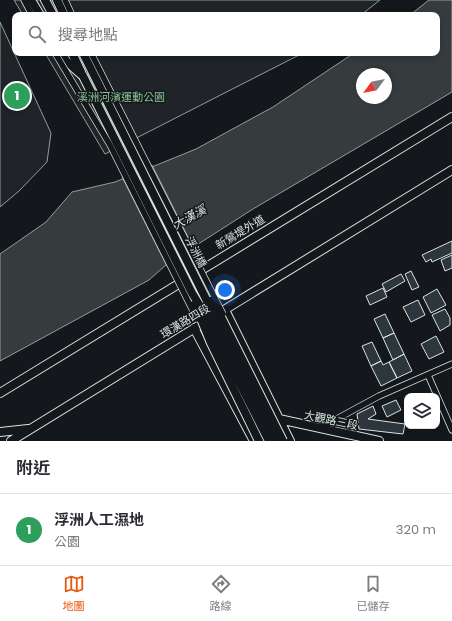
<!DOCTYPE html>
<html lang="zh-TW">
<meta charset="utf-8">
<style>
body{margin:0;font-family:Poppins,"Noto Sans TC",sans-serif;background:#f7f7f7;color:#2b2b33}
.controls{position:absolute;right:12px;bottom:12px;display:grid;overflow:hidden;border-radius:8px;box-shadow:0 2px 6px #0003}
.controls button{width:36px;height:36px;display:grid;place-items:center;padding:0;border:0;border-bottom:1px solid #e1e1e2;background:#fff;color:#2b2b33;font:20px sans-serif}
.compass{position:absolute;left:356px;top:68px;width:36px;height:36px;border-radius:50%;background:#fff;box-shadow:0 2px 6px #0003;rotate:237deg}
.you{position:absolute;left:225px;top:290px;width:14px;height:14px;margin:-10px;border:3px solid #fff;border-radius:50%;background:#1a73e8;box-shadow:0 0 0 6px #1a73e833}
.badge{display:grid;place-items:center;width:26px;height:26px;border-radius:50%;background:#ea580c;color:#fff;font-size:13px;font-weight:700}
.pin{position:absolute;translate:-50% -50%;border:2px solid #fff;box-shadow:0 1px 4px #0006}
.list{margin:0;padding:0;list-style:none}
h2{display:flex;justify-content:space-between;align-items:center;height:52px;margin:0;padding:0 16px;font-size:17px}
h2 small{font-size:13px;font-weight:400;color:#7c7c81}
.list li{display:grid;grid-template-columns:26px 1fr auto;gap:12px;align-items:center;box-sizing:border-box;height:72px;padding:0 16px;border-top:1px solid #e1e1e2}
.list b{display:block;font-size:15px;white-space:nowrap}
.list p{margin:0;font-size:13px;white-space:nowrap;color:#7c7c81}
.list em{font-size:13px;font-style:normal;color:#7c7c81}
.icon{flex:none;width:22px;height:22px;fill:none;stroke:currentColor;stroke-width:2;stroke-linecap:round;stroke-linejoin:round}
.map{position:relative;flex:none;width:452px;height:441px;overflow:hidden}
.search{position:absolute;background:#fff;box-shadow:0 2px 6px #0003;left:12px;right:12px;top:12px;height:44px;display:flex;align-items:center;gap:10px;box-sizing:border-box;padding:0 14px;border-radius:8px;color:#7c7c81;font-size:15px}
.sheet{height:124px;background:#fff}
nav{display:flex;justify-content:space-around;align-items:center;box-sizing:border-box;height:56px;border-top:1px solid #e1e1e2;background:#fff;font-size:11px;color:#7c7c81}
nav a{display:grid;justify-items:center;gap:2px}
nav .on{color:#ea580c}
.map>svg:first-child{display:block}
</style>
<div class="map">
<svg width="452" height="441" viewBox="0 0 452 441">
<rect width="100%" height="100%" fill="#14181c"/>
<!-- green -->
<path fill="#202428" stroke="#939e99" d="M 14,0 L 380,0 L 361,15 L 23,15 Z
M 0,22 L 51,133 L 47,162 L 19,191 L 0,207 Z
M 45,53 L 303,53 L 105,154 Z"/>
<!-- water -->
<path fill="#363b3e" stroke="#939e99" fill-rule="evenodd" d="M 429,0 L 452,0 L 452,92 L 253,209 L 167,264 L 149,280 L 0,361 L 0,254 L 46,222 L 72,192 L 115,182 L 196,149 L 273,107 L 354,53 L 437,53 L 437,15 L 410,15 ZM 362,74 L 386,74 L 386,98 L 362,98 Z"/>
<!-- pier -->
<path fill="#14181c" stroke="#939e99" d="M 152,165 L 194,249 L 167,266 L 122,177 Z"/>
<!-- building -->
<path fill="#2c363c" stroke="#d8e6dc" d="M 452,241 L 452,253 L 432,262 L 431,259 L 426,262 L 422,255 Z
M 452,255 L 452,268 L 445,271 L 441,260 Z
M 411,271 L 419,287 L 412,290 L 405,274 Z
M 401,274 L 405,281 L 386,292 L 382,284 Z
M 383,288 L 387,297 L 370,305 L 366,296 Z
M 437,289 L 446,305 L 431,313 L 423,297 Z
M 418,300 L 425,315 L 411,322 L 403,307 Z
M 445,309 L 450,318 L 450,325 L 440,331 L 432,315 Z
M 385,314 L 394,333 L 383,338 L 374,319 Z
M 394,333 L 404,354 L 393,360 L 383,338 Z
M 436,336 L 444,352 L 429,359 L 421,344 Z
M 372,342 L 381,361 L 371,366 L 362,346 Z
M 404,354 L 412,371 L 397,378 L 389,362 Z
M 381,361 L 383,365 L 389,362 L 397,378 L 381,386 L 371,366 Z
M 396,400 L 401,410 L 387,417 L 382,406 Z
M 373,406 L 376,414 L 368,419 L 405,424 L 403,434 L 359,429 L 357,414 Z"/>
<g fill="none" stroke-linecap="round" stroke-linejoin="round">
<!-- street casing -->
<g stroke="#d8e6dc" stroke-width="7">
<path id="street" d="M 24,0 L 32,15
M 65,0 L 72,15
M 428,375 L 452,430
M 320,428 L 379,396 L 452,364"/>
</g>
<!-- secondary casing -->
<g stroke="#d8e6dc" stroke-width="10">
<path id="secondary" d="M 31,0 L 40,15
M 45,0 L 53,15
M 57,0 L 64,15
M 62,53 L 66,61 L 83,76
M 72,53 L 81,72
M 225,310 L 290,441
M 194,328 L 254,441
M 0,393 L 452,117
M 279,419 L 379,441
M 0,432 L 28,429
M 11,441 L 452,170"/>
</g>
<!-- street -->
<use href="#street" stroke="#14181c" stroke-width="5.5"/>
<!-- secondary -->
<use href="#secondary" stroke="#14181c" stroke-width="8"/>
<!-- street-bridge casing -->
<g stroke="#d8e6dc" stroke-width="7" stroke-linecap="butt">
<path id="street-bridge" d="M 55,53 L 110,145 L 197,319
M 91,53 L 223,314"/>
</g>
<!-- secondary-bridge casing -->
<g stroke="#d8e6dc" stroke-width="10" stroke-linecap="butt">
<path id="secondary-bridge" d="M 83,53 L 277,441
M 83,76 L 192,293 L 203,311 L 269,441
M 211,301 L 219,313 L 283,441
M 195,304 L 211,343 L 259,441"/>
</g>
<!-- street-bridge -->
<use href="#street-bridge" stroke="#14181c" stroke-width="5.5"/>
<!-- secondary-bridge -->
<use href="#secondary-bridge" stroke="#14181c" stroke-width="8"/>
</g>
<g text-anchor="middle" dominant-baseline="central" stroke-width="3" stroke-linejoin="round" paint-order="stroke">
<!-- park labels -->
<g font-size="11" fill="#8ac095" stroke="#14181c">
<text x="121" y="97">溪洲河濱運動公園</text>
</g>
<!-- street labels -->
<g font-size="11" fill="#d8e6dc" stroke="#14181c">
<text transform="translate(240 232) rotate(-31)">新鶯堤外道</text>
<text transform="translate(196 252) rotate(63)">浮洲橋</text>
<text transform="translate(185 321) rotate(-31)">環漢路四段</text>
<text transform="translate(331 420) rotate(12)">大觀路三段</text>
</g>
<!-- water labels -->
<g font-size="12" font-style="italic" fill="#d8e6dc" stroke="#14181c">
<text transform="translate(189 217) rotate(-29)">大漢溪</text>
</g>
</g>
</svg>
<div class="controls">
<button><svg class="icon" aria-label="layers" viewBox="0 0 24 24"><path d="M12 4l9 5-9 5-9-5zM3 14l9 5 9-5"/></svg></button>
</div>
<svg class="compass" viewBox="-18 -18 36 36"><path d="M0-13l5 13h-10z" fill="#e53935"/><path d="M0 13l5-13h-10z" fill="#7c7c81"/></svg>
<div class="you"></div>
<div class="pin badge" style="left:17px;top:96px;background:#2e9e5b">1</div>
<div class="search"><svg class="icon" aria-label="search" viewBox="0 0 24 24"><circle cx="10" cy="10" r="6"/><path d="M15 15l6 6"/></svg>搜尋地點</div>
</div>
<section class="sheet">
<h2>附近<small></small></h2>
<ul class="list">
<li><span class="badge" style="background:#2e9e5b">1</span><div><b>浮洲人工濕地</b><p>公園</p></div><em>320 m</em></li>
</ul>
</section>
<nav>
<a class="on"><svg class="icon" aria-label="map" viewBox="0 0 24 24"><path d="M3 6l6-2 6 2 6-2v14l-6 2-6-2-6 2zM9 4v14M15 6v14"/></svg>地圖</a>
<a><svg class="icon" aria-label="directions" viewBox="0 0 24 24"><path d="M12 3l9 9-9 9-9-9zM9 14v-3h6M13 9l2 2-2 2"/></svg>路線</a>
<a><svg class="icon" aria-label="saved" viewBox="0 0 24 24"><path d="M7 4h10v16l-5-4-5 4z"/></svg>已儲存</a>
</nav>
